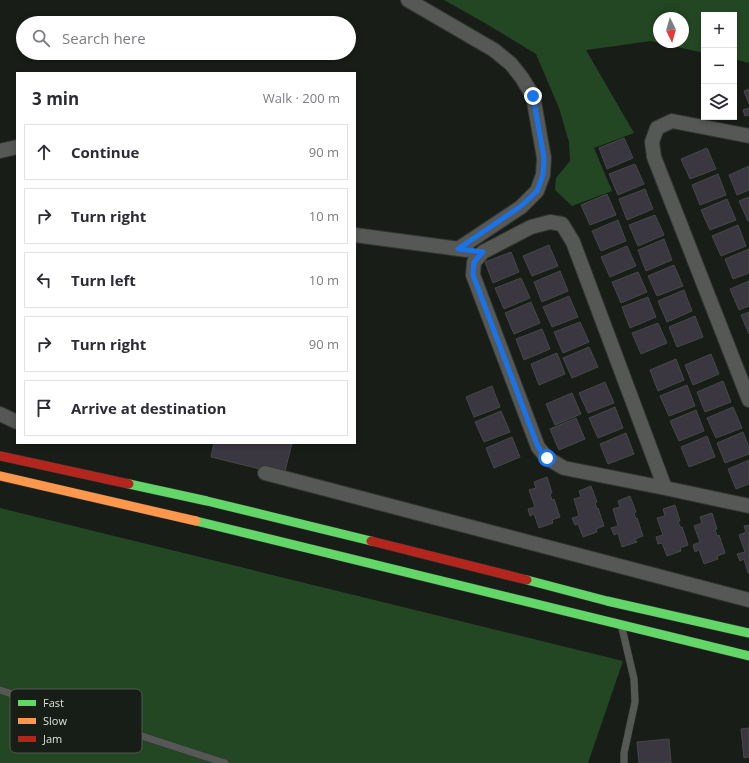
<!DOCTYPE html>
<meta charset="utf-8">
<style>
body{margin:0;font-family:"Open Sans",sans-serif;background:#f7f7f7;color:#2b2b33}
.controls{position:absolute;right:12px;top:12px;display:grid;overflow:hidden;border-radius:0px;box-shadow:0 2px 6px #0003}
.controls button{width:36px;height:36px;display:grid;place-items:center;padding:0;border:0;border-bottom:1px solid #e1e1e2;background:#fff;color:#2b2b33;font:20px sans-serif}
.compass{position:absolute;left:653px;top:12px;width:36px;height:36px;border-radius:50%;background:#fff;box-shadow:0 2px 6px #0003;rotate:175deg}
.stop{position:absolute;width:12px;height:12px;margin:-9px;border:3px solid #1a73e8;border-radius:50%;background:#fff}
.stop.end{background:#1a73e8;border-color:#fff;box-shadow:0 1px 4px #0008}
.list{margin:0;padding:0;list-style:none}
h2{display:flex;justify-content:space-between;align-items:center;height:52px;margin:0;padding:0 16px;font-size:17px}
h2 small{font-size:13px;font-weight:400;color:#7c7c81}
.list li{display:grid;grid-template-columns:26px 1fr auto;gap:12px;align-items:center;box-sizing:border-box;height:56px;margin:0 8px 8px;padding:0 8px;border:1px solid #e1e1e2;border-radius:0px}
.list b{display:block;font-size:15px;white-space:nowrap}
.list em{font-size:13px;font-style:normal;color:#7c7c81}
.icon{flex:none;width:22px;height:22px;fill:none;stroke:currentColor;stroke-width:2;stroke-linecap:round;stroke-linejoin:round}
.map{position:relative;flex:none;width:749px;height:763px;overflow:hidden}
.search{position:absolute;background:#fff;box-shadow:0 2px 6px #0003;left:16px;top:16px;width:340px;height:44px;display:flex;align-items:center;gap:10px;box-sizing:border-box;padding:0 14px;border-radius:22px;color:#7c7c81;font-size:15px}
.panel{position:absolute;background:#fff;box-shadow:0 2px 6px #0003;left:16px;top:72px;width:340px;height:372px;border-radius:0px}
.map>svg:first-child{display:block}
</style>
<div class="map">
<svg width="749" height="763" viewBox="0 0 749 763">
<rect width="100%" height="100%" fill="#181d18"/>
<!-- green -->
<path fill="#234723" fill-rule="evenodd" d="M 444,0 L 749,0 L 749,63 L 734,59 L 734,15 L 704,15 L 704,53 L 651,41 L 586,50 L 634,133 L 594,148 L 612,191 L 572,206 L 555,190 L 556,178 L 570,161 L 569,142 L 559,108 L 536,54 L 485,23 ZM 659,18 L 683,18 L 683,42 L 659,42 Z
M 0,508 L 623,661 L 588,763 L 0,763 Z"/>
<!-- building -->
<path fill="#3b3741" stroke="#464847" d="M 749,89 L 749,104 L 744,91 Z
M 749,108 L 749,115 L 745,116 L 743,110 Z
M 624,138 L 633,158 L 607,169 L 599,148 Z
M 707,148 L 716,169 L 690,179 L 681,159 Z
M 635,164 L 644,184 L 618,195 L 609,174 Z
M 749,166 L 749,190 L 737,195 L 729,175 Z
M 718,174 L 726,195 L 700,205 L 692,185 Z
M 645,189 L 653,209 L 627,220 L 619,199 Z
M 607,194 L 616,215 L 590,225 L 581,205 Z
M 749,197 L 749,221 L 748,221 L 739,201 Z
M 727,199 L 736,220 L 710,230 L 701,210 Z
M 655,215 L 664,235 L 638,246 L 629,225 Z
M 618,220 L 626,241 L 601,251 L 592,231 Z
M 738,225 L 746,246 L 721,256 L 712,236 Z
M 664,239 L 672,260 L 646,271 L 638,250 Z
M 549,245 L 558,266 L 532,276 L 523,256 Z
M 627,246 L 636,266 L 610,277 L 601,257 Z
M 749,249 L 749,273 L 733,279 L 725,259 Z
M 511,252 L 519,272 L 493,283 L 485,262 Z
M 674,265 L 683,286 L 657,296 L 648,276 Z
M 560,271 L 568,291 L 542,302 L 534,282 Z
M 638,272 L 647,292 L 621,303 L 612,282 Z
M 521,278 L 530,298 L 504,309 L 495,288 Z
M 749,281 L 749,306 L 739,310 L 730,289 Z
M 684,290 L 692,311 L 667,322 L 658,301 Z
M 569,296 L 578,317 L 552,327 L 543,307 Z
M 648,297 L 656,317 L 630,328 L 622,307 Z
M 531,302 L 540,323 L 514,334 L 505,313 Z
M 749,312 L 749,334 L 741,315 Z
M 695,316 L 703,337 L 677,347 L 669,327 Z
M 580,322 L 589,342 L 563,353 L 554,332 Z
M 658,323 L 667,343 L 641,354 L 632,333 Z
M 542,329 L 550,349 L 524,360 L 516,339 Z
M 589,347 L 598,367 L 572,378 L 563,358 Z
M 557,353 L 565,374 L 539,385 L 531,364 Z
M 711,354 L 719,374 L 693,385 L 685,365 Z
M 676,359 L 684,380 L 658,391 L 650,370 Z
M 723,381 L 731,402 L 705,412 L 697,392 Z
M 605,382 L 614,403 L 588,413 L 579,393 Z
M 687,385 L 695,406 L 669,416 L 660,396 Z
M 492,386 L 500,407 L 474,417 L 466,397 Z
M 572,393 L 581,414 L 555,425 L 546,404 Z
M 615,407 L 623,428 L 598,438 L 589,418 Z
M 733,407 L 742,428 L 716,438 L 707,418 Z
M 696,410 L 704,431 L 679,441 L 670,421 Z
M 501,411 L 510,432 L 484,442 L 475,422 Z
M 576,418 L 585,439 L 559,450 L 550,429 Z
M 743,432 L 749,447 L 749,454 L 725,463 L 717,443 Z
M 626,433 L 634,454 L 608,464 L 600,444 Z
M 707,436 L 715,457 L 689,467 L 681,447 Z
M 512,437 L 520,457 L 494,468 L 486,448 Z
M 214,443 L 292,443 L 284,475 L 211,457 Z
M 749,460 L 749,484 L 736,489 L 728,469 Z
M 547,477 L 552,493 L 550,494 L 552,500 L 554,499 L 560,517 L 552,520 L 553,523 L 539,528 L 534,514 L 530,516 L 528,509 L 535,507 L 529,490 L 536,488 L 534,482 Z
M 591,486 L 597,502 L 595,503 L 597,509 L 598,508 L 604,526 L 596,529 L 597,532 L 583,537 L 578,524 L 575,525 L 572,518 L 579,516 L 574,499 L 581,497 L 579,491 Z
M 630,496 L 636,512 L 634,513 L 636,519 L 637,518 L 643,536 L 635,539 L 637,542 L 622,547 L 618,533 L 614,535 L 611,528 L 618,526 L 613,509 L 620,507 L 618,501 Z
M 675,505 L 680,521 L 678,522 L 681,528 L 682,527 L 688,545 L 680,548 L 681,551 L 667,556 L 662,543 L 658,544 L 656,537 L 663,535 L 657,518 L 665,516 L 663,509 Z
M 712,513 L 717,529 L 715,529 L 717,536 L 719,535 L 725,553 L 717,556 L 718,559 L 704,564 L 699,550 L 695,552 L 693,545 L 700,542 L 694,526 L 702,523 L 700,517 Z
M 749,525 L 749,573 L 748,573 L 744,559 L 740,561 L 737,554 L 745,552 L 739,535 L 746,532 L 744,526 Z
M 749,728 L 749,757 L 744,758 L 741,729 Z
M 669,739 L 671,763 L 639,763 L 637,742 Z"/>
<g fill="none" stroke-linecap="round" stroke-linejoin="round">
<!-- lane casing -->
<g stroke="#333633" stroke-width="8">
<path id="lane" d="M 622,628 L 634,679 L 635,702 L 624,753 L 624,763
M 0,690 L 225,763"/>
</g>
<!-- street casing -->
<g stroke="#333633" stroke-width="16">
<path id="street" d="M 408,0 L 494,50 L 511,64 L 522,78 L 533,96 L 544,158 L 543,175 L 537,191 L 521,207 L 458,249
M 749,136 L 672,121 L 657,128 L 652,142 L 654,157 L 749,400
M 0,151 L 17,147
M 355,235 L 467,250
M 0,414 L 17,422
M 265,473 L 749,600
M 665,488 L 573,242 L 562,224 L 550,222 L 531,227 L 483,252 L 474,262 L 473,275 L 538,447 L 547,458 L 564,468 L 665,488 L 749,506"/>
</g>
<!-- fast casing -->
<g stroke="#333633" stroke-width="10">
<path id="fast" d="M 129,484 L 207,501 L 371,541
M 196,521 L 749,656
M 527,580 L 607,601 L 749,633"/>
</g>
<!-- slow casing -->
<g stroke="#333633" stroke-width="10">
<path id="slow" d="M 0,476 L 196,521"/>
</g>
<!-- jam casing -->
<g stroke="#333633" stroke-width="10">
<path id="jam" d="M 0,456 L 129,484
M 371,541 L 527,580"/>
</g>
<!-- lane -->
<use href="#lane" stroke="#555855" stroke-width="7"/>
<!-- street -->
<use href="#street" stroke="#555855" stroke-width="14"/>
<!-- fast -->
<use href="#fast" stroke="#63d668" stroke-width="9"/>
<!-- slow -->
<use href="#slow" stroke="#ff974d" stroke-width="9"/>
<!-- jam -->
<use href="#jam" stroke="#b3261e" stroke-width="9"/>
</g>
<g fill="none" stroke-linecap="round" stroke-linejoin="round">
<!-- route -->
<path stroke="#1a73e8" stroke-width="5" d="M 533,96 L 544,158 L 543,175 L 537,191 L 521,206 L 458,249 L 483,252 L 474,262 L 473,275 L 538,447 L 547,458"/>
</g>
<!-- legend -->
<rect x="10" y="689" width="132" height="64" rx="6" fill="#171e17" stroke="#525852" stroke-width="1"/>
<rect x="18" y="700" width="18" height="6" fill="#63d668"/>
<rect x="18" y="718" width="18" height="6" fill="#ff974d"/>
<rect x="18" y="736" width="18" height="6" fill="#b3261e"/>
<g font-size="11" fill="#dbe0db">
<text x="43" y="707">Fast</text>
<text x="43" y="725">Slow</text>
<text x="43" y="743">Jam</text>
</g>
</svg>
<div class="controls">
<button>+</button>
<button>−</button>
<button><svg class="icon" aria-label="layers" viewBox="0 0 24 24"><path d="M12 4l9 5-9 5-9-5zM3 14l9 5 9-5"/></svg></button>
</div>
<svg class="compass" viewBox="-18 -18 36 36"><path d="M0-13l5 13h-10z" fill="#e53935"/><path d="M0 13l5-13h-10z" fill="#7c7c81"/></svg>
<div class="stop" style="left:547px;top:458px"></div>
<div class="stop end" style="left:533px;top:96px"></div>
<div class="search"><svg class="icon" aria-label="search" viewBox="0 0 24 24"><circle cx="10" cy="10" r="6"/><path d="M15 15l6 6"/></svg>Search here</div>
<section class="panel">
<h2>3 min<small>Walk · 200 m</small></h2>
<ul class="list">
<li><svg class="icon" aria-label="ahead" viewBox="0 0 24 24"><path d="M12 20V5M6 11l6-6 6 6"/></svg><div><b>Continue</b></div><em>90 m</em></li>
<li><svg class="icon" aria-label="right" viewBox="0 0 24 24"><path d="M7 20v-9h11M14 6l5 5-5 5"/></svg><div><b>Turn right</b></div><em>10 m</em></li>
<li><svg class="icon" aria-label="left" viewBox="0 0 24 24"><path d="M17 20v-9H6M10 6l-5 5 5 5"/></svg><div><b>Turn left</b></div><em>10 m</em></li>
<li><svg class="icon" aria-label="right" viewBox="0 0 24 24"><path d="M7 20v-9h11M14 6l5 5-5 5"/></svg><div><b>Turn right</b></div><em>90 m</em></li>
<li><svg class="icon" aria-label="arrive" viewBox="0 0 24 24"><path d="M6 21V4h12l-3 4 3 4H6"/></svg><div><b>Arrive at destination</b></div></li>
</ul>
</section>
</div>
